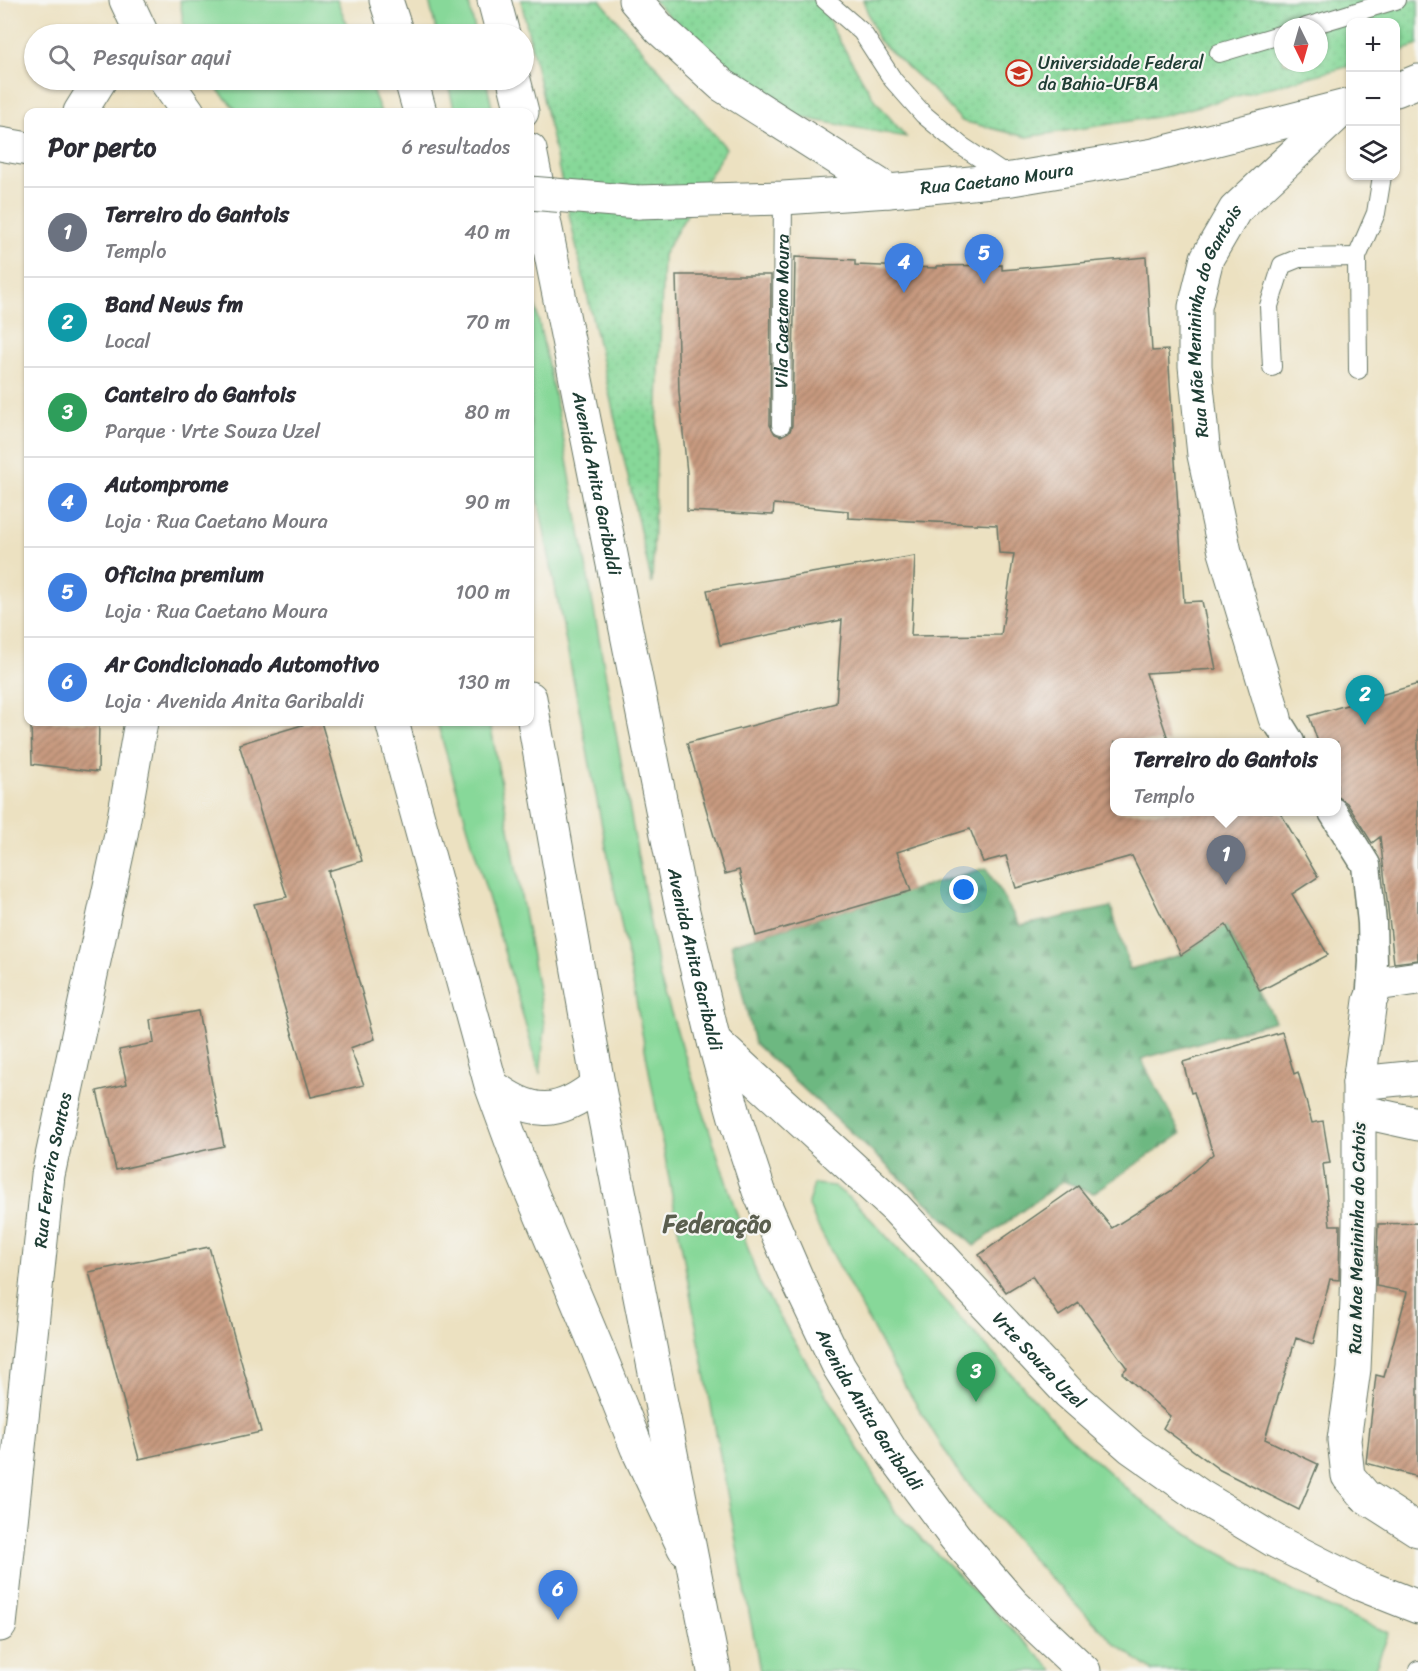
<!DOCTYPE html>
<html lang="pt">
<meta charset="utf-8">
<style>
body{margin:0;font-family:Sriracha,sans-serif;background:#f2f2f3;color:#2b2b33}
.controls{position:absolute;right:18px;top:18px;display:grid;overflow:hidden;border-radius:12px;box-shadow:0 2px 4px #0004}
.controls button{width:54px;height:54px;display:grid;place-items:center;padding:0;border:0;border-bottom:2px solid #e1e1e2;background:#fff;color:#2b2b33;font:30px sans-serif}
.compass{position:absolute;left:1274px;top:18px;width:54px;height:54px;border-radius:50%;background:#fff;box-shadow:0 2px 4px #0004;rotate:175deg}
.you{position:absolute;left:964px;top:890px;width:21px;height:21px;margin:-15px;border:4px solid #fff;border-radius:50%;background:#1a73e8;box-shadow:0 0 0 9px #1a73e833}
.badge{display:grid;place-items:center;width:39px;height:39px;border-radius:50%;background:#d93025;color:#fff;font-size:20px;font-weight:700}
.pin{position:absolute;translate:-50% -50px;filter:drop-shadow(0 2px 3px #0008)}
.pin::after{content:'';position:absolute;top:32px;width:21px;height:18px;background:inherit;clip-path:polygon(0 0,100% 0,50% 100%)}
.popup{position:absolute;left:1110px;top:738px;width:231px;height:78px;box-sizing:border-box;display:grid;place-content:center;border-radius:12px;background:#fff;filter:drop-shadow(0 2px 4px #0005);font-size:20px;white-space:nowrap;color:#7c7c81}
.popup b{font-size:22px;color:#2b2b33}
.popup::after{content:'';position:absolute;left:50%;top:100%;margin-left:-12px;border:12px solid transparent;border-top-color:#fff}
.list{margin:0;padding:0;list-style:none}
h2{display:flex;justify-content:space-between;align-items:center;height:78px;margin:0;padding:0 24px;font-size:26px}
h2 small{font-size:20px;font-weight:400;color:#7c7c81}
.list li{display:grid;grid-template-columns:39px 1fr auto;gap:18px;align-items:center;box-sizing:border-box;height:90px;padding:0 24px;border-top:2px solid #e1e1e2}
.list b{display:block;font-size:22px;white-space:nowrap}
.list p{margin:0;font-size:20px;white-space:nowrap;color:#7c7c81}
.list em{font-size:20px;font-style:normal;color:#7c7c81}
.icon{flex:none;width:33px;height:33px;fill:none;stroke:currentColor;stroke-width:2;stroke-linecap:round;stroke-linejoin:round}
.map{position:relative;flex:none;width:1418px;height:1671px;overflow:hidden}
.search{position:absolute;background:#fff;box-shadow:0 2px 4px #0004;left:24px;top:24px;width:510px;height:66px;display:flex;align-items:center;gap:15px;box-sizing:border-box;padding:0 21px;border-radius:33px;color:#7c7c81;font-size:22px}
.panel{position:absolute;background:#fff;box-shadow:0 2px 4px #0004;left:24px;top:108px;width:510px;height:618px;border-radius:12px}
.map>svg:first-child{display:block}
</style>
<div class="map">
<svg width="1418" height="1671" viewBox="0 0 1418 1671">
<defs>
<pattern id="grass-dots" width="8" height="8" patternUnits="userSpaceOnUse" patternTransform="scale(1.5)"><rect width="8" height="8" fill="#87d899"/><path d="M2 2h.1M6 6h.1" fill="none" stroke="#74ba84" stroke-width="1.8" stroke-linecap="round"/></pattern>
<pattern id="forest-firs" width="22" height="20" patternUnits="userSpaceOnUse" patternTransform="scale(1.5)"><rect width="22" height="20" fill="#6db881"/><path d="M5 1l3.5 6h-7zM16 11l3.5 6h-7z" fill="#59976a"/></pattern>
<pattern id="building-hatch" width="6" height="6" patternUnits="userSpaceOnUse" patternTransform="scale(1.5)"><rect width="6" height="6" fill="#c89a7f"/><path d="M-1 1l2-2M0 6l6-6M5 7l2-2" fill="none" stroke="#a27f69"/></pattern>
</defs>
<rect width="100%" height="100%" fill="#f6f6f2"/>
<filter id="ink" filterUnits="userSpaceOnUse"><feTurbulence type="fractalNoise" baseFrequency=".0167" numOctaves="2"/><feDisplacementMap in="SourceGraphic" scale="12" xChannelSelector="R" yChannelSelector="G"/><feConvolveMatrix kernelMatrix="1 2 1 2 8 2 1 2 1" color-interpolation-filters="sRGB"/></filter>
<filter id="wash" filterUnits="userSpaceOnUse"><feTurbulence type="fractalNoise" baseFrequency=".008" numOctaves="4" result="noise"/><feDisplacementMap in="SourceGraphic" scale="24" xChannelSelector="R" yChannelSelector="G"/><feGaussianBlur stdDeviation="1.35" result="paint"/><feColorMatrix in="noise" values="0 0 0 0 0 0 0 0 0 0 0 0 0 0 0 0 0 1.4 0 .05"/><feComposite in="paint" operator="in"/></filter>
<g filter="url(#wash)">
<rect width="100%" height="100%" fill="#ece1c1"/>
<!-- grass -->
<path fill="url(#grass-dots)" stroke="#538a66" stroke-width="1.5" fill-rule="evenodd" d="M 521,0 L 600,0 L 726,148 L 663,255 L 652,584 Z
M 653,0 L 823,0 L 833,30 L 874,99 L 906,137 L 765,111 Z
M 863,0 L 1418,0 L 1418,45 L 1396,53 L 1396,22 L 1350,22 L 1350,66 L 1162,116 L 1027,137 L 962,121 L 938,95 L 878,40 ZM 1283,27 L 1319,27 L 1319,63 L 1283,63 Z"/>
<!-- forest -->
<path fill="url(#forest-firs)" stroke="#467a5a" stroke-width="1.5" d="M 986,868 L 1020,926 L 1111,907 L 1130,969 L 1181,955 L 1226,925 L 1275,1021 L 1141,1059 L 1181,1134 L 1093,1193 L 1063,1181 L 974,1246 L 754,1043 L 731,944 Z"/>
<!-- park -->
<path fill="#87d899" stroke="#538a66" stroke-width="1.5" d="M 180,0 L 337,0 L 351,34 L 185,34 Z
M 429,0 L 468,0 L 476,34 L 437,34 Z
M 209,80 L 368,80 L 381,112 L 238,112 Z
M 447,80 L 486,80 L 493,112 L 455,112 Z
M 530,280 L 561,426 L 660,979 L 759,1282 L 896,1513 L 1054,1671 L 760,1671 L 633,984 L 530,459 Z
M 437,722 L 490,722 L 545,1029 L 540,1074 Z
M 814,1184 L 834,1186 L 858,1205 L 1067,1435 L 1137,1498 L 1205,1545 L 1294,1592 L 1389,1633 L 1374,1671 L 1153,1671 L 1114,1643 L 1035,1562 L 956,1469 L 894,1368 L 816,1223 L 808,1203 Z"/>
<g id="blocks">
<!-- building -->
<path fill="url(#building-hatch)" d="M 795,257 L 855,260 L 855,265 L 937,268 L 937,266 L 1002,265 L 1002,270 L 1146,257 L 1152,351 L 1168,350 L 1184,602 L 1202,601 L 1216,669 L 1146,673 L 1169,742 L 1115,742 L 1115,812 L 1280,812 L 1318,877 L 1292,894 L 1328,955 L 1260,991 L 1226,925 L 1181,955 L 1132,856 L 1016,888 L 1006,856 L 983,862 L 970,829 L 897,852 L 911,891 L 756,936 L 739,870 L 725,874 L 687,743 L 836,703 L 842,620 L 720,645 L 707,590 L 915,556 L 911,636 L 1001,635 L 1014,554 L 999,553 L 997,525 L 848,518 L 848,511 L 774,504 L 773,515 L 687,511 L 687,473 L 679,392 L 676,275 L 771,275 L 770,425 L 775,434 L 781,436 L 790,431 L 792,425 Z
M 1418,684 L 1418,960 L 1394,963 L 1380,837 L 1372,843 L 1347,803 L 1337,796 L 1337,742 L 1318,742 L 1309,716 Z
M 31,722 L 99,722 L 98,772 L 32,764 Z
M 312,722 L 321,722 L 362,861 L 328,871 L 375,1039 L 350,1048 L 364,1085 L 311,1097 L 254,904 L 287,897 L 239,744 Z
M 198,1011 L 224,1146 L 116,1170 L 97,1091 L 127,1084 L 119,1050 L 154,1043 L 151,1020 Z
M 1282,1032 L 1294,1074 L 1298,1072 L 1312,1123 L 1323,1121 L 1330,1163 L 1323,1164 L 1330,1225 L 1340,1225 L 1339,1280 L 1330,1279 L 1313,1344 L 1296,1338 L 1265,1439 L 1318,1464 L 1299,1510 L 1220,1470 L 1163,1428 L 1170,1416 L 1122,1373 L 1127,1368 L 1079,1303 L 1059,1316 L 1032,1276 L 1006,1292 L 979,1255 L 1078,1186 L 1112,1228 L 1171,1191 L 1213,1154 L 1194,1092 L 1191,1093 L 1183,1062 Z
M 1418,1223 L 1418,1477 L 1366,1463 L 1376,1375 L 1384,1377 L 1407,1292 L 1376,1286 L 1378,1224 Z
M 209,1247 L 261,1432 L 139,1459 L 89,1272 Z"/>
</g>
</g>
<g filter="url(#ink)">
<use href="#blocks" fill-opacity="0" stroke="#677665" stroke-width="1.5"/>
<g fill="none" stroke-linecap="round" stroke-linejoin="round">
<!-- service casing -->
<g stroke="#677665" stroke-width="20">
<g id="service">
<path d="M 825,0 L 862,32 L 893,80 L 923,114 L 960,145 L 1010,178"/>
<path d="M 1306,27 L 1396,0"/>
<path d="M 1219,53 L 1283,34"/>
<path d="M 1272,367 L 1269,306 L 1282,265 L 1299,258 L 1357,257"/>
<path d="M 1358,370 L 1357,257 L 1376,213 L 1382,176"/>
<path id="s1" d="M 781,425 L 783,198"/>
<path d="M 1418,1671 L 1418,1670"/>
</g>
</g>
<!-- pedestrian casing -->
<g stroke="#677665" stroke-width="31">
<path id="pedestrian" d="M 1275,718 L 1290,742
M 1333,812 L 1366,865 L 1372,923 L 1373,962 L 1370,1001"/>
</g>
<!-- minor casing -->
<g stroke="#677665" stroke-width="35">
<g id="minor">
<path id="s2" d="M 1275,718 L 1225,552 L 1204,455 L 1195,366 L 1195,307 L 1207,258 L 1235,210 L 1345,107"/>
<path d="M 1418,978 L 1377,984 L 1370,1001 L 1359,1083 L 1359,1224 L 1357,1300 L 1354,1369 L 1344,1440 L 1348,1476 L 1365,1496 L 1418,1530"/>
<path id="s3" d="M 714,1041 L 895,1207 L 1068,1392 L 1132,1448 L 1200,1496 L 1275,1541 L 1360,1584 L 1418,1607"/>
<path d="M 1359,1083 L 1418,1077"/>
<path d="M 1359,1111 L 1418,1124"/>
<path id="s4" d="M 0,1625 L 48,1175 L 121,835 L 141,722"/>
</g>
</g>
<!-- tertiary casing -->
<g stroke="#677665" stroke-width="35">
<path id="tertiary" d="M 126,0 L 142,34
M 165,80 L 188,112
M 80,112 L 100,80
M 392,722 L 491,1085 L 522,1170 L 597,1348 L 637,1448 L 684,1548
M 491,1085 C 532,1117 559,1116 598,1084"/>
</g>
<!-- secondary casing -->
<g stroke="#677665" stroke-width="35">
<g id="secondary">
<path d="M 1396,90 L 1418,81"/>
<path d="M 0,144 L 28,149"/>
<path id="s5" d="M 638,202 L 783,198 L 889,191 L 1012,179 L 1154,155 L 1350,105"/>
</g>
</g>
<!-- primary casing -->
<g stroke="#677665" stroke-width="35">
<g id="primary">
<path d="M 386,0 L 397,34"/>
<path d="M 494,0 L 503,34"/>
<path d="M 635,0 L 660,29 L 722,85 L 889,191"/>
<path d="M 411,80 L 420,112"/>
<path d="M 514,80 L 522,112"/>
<path id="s6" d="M 530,150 L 680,899 L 714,1041 L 736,1121 L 759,1191 L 798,1281 L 839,1367 L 893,1454 L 955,1537 L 1013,1604 L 1084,1671"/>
<path d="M 530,698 L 598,1084 L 714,1671"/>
</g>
</g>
<!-- service -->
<use href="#service" stroke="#fff" stroke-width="18"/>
<!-- pedestrian -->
<use href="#pedestrian" stroke="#fff" stroke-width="28"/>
<!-- minor -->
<use href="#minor" stroke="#fff" stroke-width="33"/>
<!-- tertiary -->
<use href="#tertiary" stroke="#fff" stroke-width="33"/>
<!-- secondary -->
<use href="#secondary" stroke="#fff" stroke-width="33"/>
<!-- primary -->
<use href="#primary" stroke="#fff" stroke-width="33"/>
<!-- secondary-bridge casing -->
<g stroke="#677665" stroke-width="35" stroke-linecap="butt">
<path id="secondary-bridge" d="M 530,193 L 638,202"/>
</g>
<!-- secondary-bridge -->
<use href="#secondary-bridge" stroke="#fff" stroke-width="33"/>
</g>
</g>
<!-- icons -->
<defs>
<g id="university-ring" transform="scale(1.35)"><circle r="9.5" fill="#f6f6f2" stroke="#c8321e" stroke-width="1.5"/><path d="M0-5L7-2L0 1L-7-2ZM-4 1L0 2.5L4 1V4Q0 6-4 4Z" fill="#c8321e"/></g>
</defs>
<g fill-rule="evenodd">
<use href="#university-ring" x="1019" y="73"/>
</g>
<g text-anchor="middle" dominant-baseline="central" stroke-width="4.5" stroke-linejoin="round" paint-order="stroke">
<!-- poi labels -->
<g font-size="18" fill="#1f3d34" stroke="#f6f6f2" text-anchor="start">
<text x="1038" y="63">Universidade Federal<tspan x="1038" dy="21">da Bahia-UFBA</tspan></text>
</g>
<!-- street labels -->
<g font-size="18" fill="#1f3d34" stroke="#f6f6f2">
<text stroke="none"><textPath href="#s5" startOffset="360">Rua Caetano Moura</textPath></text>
<text stroke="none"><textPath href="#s1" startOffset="114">Vila Caetano Moura</textPath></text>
<text stroke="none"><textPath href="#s2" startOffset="411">Rua Mãe Menininha do Gantois</textPath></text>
<text stroke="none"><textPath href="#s6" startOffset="340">Avenida Anita Garibaldi</textPath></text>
<text stroke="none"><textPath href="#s6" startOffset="826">Avenida Anita Garibaldi</textPath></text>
<text stroke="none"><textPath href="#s4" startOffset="458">Rua Ferreira Santos</textPath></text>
<text transform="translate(1357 1238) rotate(-89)">Rua Mae Menininha do Catois</text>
<text stroke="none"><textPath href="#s3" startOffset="456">Vrte Souza Uzel</textPath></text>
<text stroke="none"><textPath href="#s6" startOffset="1312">Avenida Anita Garibaldi</textPath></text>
</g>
<!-- district labels -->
<g font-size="24" font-weight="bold" fill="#5a5e4e" stroke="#f6f6f2">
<text x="717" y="1224">Federação</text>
</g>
</g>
</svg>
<div class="controls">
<button>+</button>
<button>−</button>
<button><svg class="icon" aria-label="layers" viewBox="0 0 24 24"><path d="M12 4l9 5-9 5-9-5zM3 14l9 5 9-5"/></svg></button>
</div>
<svg class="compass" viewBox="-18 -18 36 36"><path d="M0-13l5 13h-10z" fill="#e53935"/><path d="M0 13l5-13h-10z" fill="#7c7c81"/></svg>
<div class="you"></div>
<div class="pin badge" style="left:1226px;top:885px;background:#6b7280">1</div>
<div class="popup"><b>Terreiro do Gantois</b>Templo</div>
<div class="pin badge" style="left:1365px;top:725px;background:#0f9aa8">2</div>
<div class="pin badge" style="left:976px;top:1402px;background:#2e9e5b">3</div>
<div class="pin badge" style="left:904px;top:293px;background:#3f7fe0">4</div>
<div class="pin badge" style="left:984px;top:284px;background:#3f7fe0">5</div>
<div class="pin badge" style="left:558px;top:1620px;background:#3f7fe0">6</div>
<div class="search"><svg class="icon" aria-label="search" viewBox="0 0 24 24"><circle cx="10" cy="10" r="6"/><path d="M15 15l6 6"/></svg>Pesquisar aqui</div>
<section class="panel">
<h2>Por perto<small>6 resultados</small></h2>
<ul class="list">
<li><span class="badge" style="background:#6b7280">1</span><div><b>Terreiro do Gantois</b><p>Templo</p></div><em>40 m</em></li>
<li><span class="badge" style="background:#0f9aa8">2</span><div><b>Band News fm</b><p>Local</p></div><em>70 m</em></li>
<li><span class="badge" style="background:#2e9e5b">3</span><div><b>Canteiro do Gantois</b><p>Parque · Vrte Souza Uzel</p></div><em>80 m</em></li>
<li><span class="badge" style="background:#3f7fe0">4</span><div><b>Automprome</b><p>Loja · Rua Caetano Moura</p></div><em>90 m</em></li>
<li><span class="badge" style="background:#3f7fe0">5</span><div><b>Oficina premium</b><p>Loja · Rua Caetano Moura</p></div><em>100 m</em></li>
<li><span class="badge" style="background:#3f7fe0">6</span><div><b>Ar Condicionado Automotivo</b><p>Loja · Avenida Anita Garibaldi</p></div><em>130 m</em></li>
</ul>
</section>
</div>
